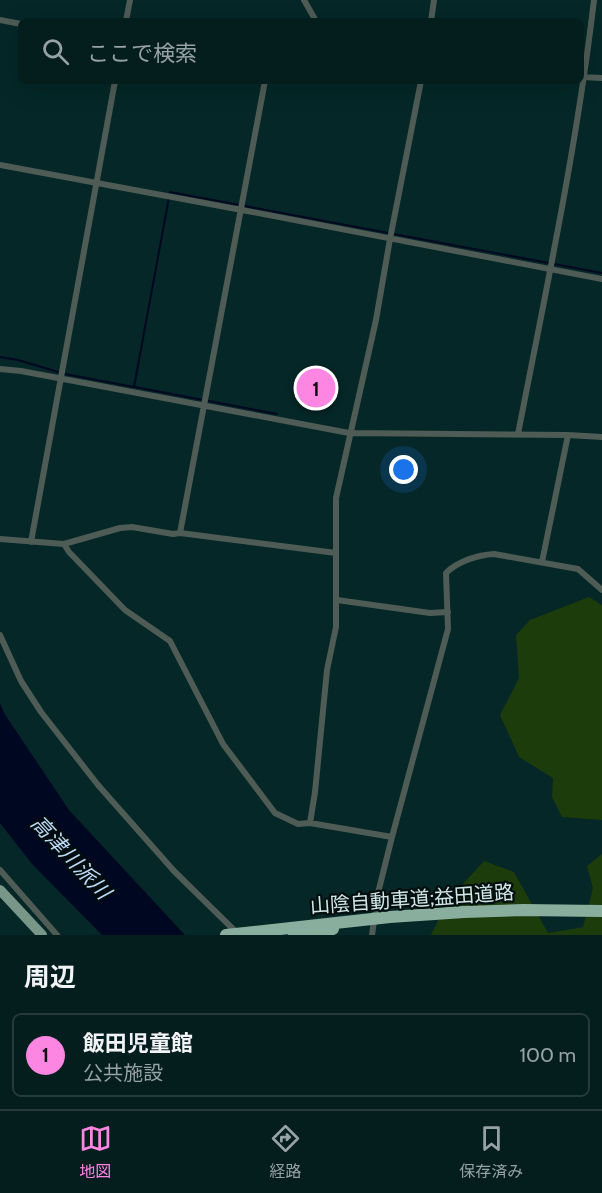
<!DOCTYPE html>
<html lang="ja">
<meta charset="utf-8">
<style>
body{margin:0;font-family:Cabin,"Noto Sans JP",sans-serif;background:#0d2626;color:#f1f3f6}
.you{position:absolute;left:404px;top:470px;width:21px;height:21px;margin:-15px;border:4px solid #fff;border-radius:50%;background:#1a73e8;box-shadow:0 0 0 9px #1a73e833}
.badge{display:grid;place-items:center;width:39px;height:39px;border-radius:50%;background:#fd86e2;color:#111;font-size:20px;font-weight:700}
.pin{position:absolute;translate:-50% -50%;border:3px solid #fff;box-shadow:0 2px 6px #0006}
.list{margin:0;padding:0;list-style:none}
h2{display:flex;justify-content:space-between;align-items:center;height:78px;margin:0;padding:0 24px;font-size:26px}
h2 small{font-size:20px;font-weight:400;color:#97a2a4}
.list li{display:grid;grid-template-columns:39px 1fr auto;gap:18px;align-items:center;box-sizing:border-box;height:84px;margin:0 12px 12px;padding:0 12px;border:2px solid #253b3b;border-radius:9px}
.list b{display:block;font-size:22px;white-space:nowrap}
.list p{margin:0;font-size:20px;white-space:nowrap;color:#97a2a4}
.list em{font-size:20px;font-style:normal;color:#97a2a4}
.icon{flex:none;width:33px;height:33px;fill:none;stroke:currentColor;stroke-width:2;stroke-linecap:round;stroke-linejoin:round}
.map{position:relative;flex:none;width:602px;height:935px;overflow:hidden}
.search{position:absolute;background:#041d1d;box-shadow:0 6px 24px #0002;left:18px;right:18px;top:18px;height:66px;display:flex;align-items:center;gap:15px;box-sizing:border-box;padding:0 21px;border-radius:9px;color:#97a2a4;font-size:22px}
.sheet{height:174px;background:#041d1d}
nav{display:flex;justify-content:space-around;align-items:center;box-sizing:border-box;height:84px;border-top:2px solid #253b3b;background:#041d1d;font-size:16px;color:#97a2a4}
nav a{display:grid;justify-items:center;gap:3px}
nav .on{color:#fd86e2}
.map>svg:first-child{display:block}
</style>
<div class="map">
<svg width="602" height="935" viewBox="0 0 602 935">
<rect width="100%" height="100%" fill="#052727"/>
<!-- green -->
<path fill="#1c3c0c" d="M 589,597 L 602,605 L 602,820 L 562,817 L 552,797 L 553,778 L 519,757 L 500,715 L 519,678 L 516,635 L 530,620 Z
M 602,854 L 602,935 L 431,935 L 448,900 L 484,861 L 514,872 L 548,933 L 583,927 L 593,888 L 587,866 Z"/>
<!-- water -->
<path fill="#000821" d="M 0,703 L 4,713 L 69,810 L 185,935 L 102,935 L 32,864 L 0,823 Z"/>
<g fill="none" stroke-linecap="round" stroke-linejoin="round">
<!-- stream -->
<path stroke="#000821" stroke-width="2" d="M 0,357 L 18,360 L 65,374 L 134,387 L 170,192 L 602,273
M 135,387 L 277,414"/>
<!-- minor -->
<path stroke="#4e5c55" stroke-width="6" d="M 304,0 L 316,21
M 0,20 L 21,24
M 126,21 L 130,0
M 431,21 L 434,0
M 582,77 L 602,78
M 0,165 L 242,210 L 602,279
M 0,369 L 21,371 L 349,433 L 568,435 L 602,437
M 518,434 C 546,290 577,146 594,0
M 180,533 L 265,81
M 0,539 L 64,544 L 120,528 L 132,527 L 173,534 L 180,533 L 336,553
M 31,542 L 115,81
M 64,544 L 69,552 L 125,610 L 170,641 L 223,744 L 275,813 L 298,824 L 310,823 L 392,837 L 378,893 L 372,935
M 542,562 L 568,435
M 337,600 L 430,613 L 448,612
M 0,635 L 21,681 L 41,712 L 98,785 L 174,871 L 237,933
M 310,823 L 315,792 L 327,670 L 336,627 L 336,498 L 376,320 L 390,239 L 421,81
M 392,837 L 448,629 L 446,573 C 458,561 478,555 494,554 L 578,569 L 602,590
M 0,870 L 57,935"/>
<!-- primary -->
<path stroke="#799789" stroke-width="10" d="M 0,890 L 42,935"/>
<!-- motorway -->
<path stroke="#89ae9d" stroke-width="12" d="M 464,912 L 523,910 L 602,911
M 294,935 L 333,929"/>
<!-- motorway-bridge -->
<path stroke="#89ae9d" stroke-width="12" d="M 226,935 L 390,917 L 464,912"/>
</g>
<g text-anchor="middle" dominant-baseline="central" stroke-width="4.5" stroke-linejoin="round" paint-order="stroke">
<!-- street labels -->
<g font-size="20" fill="#d2e8e7" stroke="#010e0e">
<text transform="translate(412 899) rotate(-4)">山陰自動車道;益田道路</text>
</g>
<!-- water labels -->
<g font-size="21" font-style="italic" fill="#bedaf9" stroke="#010e0e">
<text transform="translate(71 857) rotate(47)">高津川派川</text>
</g>
</g>
</svg>
<div class="you"></div>
<div class="pin badge" style="left:316px;top:388px">1</div>
<div class="search"><svg class="icon" aria-label="search" viewBox="0 0 24 24"><circle cx="10" cy="10" r="6"/><path d="M15 15l6 6"/></svg>ここで検索</div>
</div>
<section class="sheet">
<h2>周辺<small></small></h2>
<ul class="list">
<li><span class="badge">1</span><div><b>飯田児童館</b><p>公共施設</p></div><em>100 m</em></li>
</ul>
</section>
<nav>
<a class="on"><svg class="icon" aria-label="map" viewBox="0 0 24 24"><path d="M3 6l6-2 6 2 6-2v14l-6 2-6-2-6 2zM9 4v14M15 6v14"/></svg>地図</a>
<a><svg class="icon" aria-label="directions" viewBox="0 0 24 24"><path d="M12 3l9 9-9 9-9-9zM9 14v-3h6M13 9l2 2-2 2"/></svg>経路</a>
<a><svg class="icon" aria-label="saved" viewBox="0 0 24 24"><path d="M7 4h10v16l-5-4-5 4z"/></svg>保存済み</a>
</nav>
